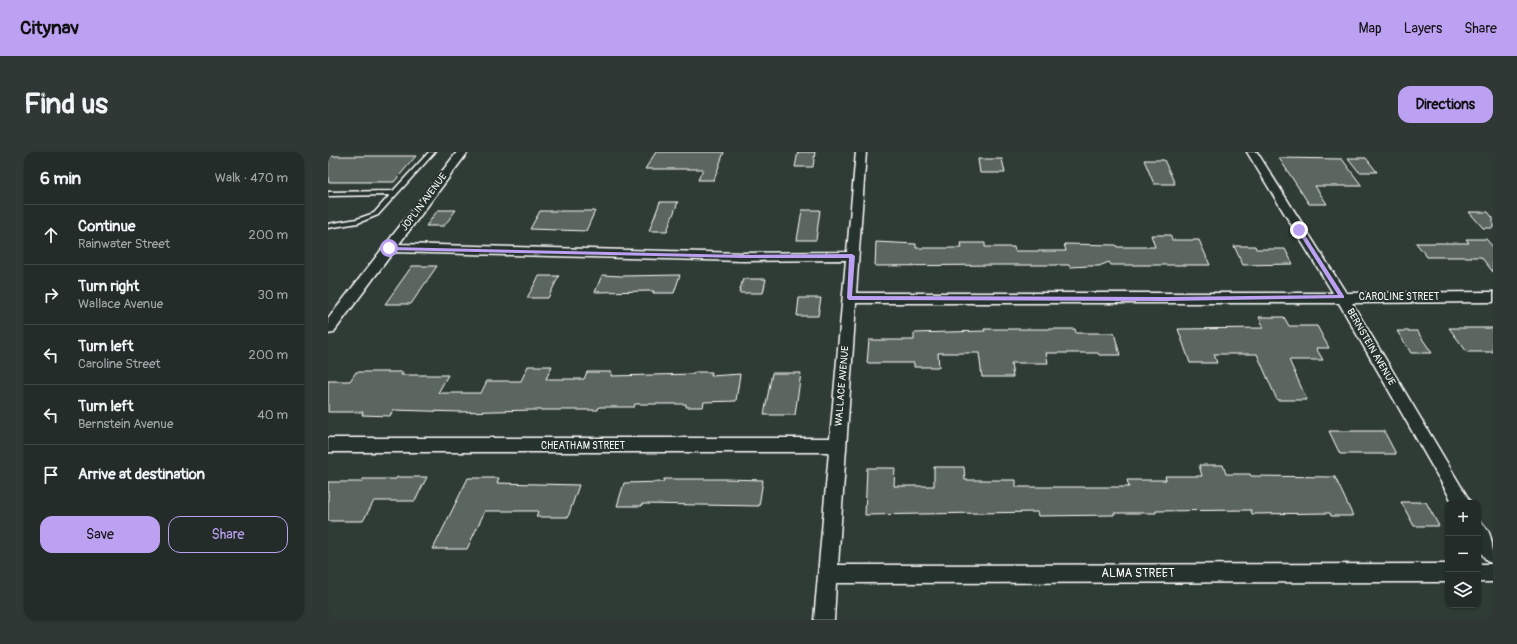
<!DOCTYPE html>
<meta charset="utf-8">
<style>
body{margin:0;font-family:Pangolin,sans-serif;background:#2f3834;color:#f1f3f6}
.controls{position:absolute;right:12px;bottom:12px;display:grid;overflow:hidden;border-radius:8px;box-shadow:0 1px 3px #0004}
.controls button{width:36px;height:36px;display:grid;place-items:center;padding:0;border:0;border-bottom:1px solid #404845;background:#232c28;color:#f1f3f6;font:20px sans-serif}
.stop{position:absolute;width:12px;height:12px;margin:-9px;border:3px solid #bca0f2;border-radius:50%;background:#fff}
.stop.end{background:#bca0f2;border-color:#fff;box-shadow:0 1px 4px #0008}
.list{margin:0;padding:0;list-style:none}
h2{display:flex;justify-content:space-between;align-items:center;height:52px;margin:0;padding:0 16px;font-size:17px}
h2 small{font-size:13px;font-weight:400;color:#a3a7a8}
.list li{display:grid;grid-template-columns:26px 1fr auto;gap:12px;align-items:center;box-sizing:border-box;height:60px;padding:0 16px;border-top:1px solid #404845}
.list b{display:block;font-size:15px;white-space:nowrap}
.list p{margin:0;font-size:13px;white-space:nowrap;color:#a3a7a8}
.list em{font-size:13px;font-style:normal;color:#a3a7a8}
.actions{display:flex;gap:8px;padding:12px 16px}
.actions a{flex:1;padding:9px 0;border:1px solid #bca0f2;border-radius:12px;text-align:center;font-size:14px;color:#bca0f2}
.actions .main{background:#bca0f2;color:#111}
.icon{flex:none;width:22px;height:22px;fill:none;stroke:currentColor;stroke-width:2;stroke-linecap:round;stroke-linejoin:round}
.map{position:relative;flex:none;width:1165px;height:468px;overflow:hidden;border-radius:12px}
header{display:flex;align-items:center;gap:24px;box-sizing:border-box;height:56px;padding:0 20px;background:#bca0f2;color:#111}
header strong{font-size:19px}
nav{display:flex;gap:22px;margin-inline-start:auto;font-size:14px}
.intro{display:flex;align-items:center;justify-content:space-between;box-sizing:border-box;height:96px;padding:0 24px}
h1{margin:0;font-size:28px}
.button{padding:10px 18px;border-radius:12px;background:#bca0f2;color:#111;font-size:14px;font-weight:700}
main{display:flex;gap:24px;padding:0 24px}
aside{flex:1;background:#232c28;border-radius:12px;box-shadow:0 1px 3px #0004}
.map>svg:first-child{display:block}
</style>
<header>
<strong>Citynav</strong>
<nav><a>Map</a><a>Layers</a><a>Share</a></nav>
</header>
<div class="intro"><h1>Find us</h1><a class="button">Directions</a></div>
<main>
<aside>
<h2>6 min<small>Walk · 470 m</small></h2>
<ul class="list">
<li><svg class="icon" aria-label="ahead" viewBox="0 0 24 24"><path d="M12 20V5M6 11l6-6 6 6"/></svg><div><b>Continue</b><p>Rainwater Street</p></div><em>200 m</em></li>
<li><svg class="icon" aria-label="right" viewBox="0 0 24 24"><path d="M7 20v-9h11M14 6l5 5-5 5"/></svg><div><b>Turn right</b><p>Wallace Avenue</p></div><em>30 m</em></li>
<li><svg class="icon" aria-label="left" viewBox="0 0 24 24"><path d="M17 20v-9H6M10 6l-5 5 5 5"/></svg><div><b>Turn left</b><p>Caroline Street</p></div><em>200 m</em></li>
<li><svg class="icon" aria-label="left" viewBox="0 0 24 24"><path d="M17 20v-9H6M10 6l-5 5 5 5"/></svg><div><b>Turn left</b><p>Bernstein Avenue</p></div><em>40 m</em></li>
<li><svg class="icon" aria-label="arrive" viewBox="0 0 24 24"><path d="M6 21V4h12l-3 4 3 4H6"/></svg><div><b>Arrive at destination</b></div></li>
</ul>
<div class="actions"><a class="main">Save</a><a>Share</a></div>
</aside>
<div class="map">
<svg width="1165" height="468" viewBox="0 0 1165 468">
<rect width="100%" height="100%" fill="#2f3b35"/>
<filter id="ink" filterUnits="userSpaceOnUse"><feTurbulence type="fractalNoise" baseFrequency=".025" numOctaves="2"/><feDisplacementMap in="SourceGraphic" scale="8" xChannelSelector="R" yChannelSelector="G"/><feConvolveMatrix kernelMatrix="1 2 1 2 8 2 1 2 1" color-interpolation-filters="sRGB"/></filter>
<g filter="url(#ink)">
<!-- building -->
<path fill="#5b6661" stroke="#fff" d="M 328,0 L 396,0 L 386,28 L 370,28 L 375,17 L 317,17 Z
M 470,0 L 487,0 L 485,15 L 467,15 Z
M 0,4 L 88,4 L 66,30 L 0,30 Z
M 951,6 L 1014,7 L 1034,34 L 987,34 L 999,52 L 981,52 Z
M 1020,6 L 1038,6 L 1049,20 L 1031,20 Z
M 650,7 L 674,7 L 677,21 L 652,21 Z
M 816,8 L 836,8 L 847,32 L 826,32 Z
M 332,50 L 350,50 L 339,79 L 321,79 Z
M 110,58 L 128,58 L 116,74 L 98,74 Z
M 474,58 L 492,58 L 488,88 L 469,88 Z
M 212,59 L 267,59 L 258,79 L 202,77 Z
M 1141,60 L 1160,60 L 1165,66 L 1165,76 L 1155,76 Z
M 823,83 L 842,83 L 844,88 L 871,88 L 882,113 L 783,113 L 781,110 L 771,114 L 761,114 L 742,115 L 741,113 L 669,113 L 547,114 L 548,90 L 588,92 L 588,96 L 634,96 L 633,91 L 657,91 L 657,95 L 686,95 L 687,99 L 738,99 L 736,92 L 788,93 L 789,95 L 827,95 Z
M 1138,87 L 1158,87 L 1165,95 L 1165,120 L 1153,105 L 1099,105 L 1088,91 L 1141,91 Z
M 906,94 L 927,94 L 928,97 L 957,97 L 965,112 L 915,113 Z
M 84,114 L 109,114 L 83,152 L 57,152 Z
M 274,123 L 294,124 L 352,123 L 346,141 L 325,141 L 326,139 L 267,140 Z
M 211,124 L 231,124 L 220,146 L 199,146 Z
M 415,127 L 438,127 L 435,141 L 411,141 Z
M 471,146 L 493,146 L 490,164 L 469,164 Z
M 931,165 L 956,165 L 961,174 L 989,174 L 1001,196 L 988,196 L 995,208 L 961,208 L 979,248 L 949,248 L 929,202 L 886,202 L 889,211 L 862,211 L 850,177 L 936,176 Z
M 1121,176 L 1165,176 L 1165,200 L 1139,200 Z
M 656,177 L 747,177 L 748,181 L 786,181 L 792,203 L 771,203 L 770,201 L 718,201 L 720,211 L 683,211 L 685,225 L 654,225 L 651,201 L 610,201 L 611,215 L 586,215 L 586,211 L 539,211 L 541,188 L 586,188 L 586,181 L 657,179 Z
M 1069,179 L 1089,179 L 1104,201 L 1083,201 Z
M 200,214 L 224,214 L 218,227 L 256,227 L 259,220 L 284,220 L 283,224 L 366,222 L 367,220 L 384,220 L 383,224 L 412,222 L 408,249 L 376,250 L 375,255 L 358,255 L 358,252 L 307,252 L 306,255 L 271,255 L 270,258 L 204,258 L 132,260 L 65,258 L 62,264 L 34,263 L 35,260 L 0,260 L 0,229 L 22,229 L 28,220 L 75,220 L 73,223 L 120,223 L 110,241 L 153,241 L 159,229 L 193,229 Z
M 444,221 L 473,221 L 467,263 L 436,263 Z
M 1001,279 L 1056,279 L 1068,302 L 1012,302 Z
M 871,313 L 895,313 L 898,322 L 922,322 L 923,324 L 1007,325 L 1025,364 L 1003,364 L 1002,361 L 924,362 L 923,358 L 828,359 L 828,361 L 786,361 L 786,363 L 710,364 L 709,360 L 537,363 L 539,316 L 567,316 L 566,334 L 606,334 L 606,315 L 636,315 L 637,328 L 688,328 L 688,335 L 801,335 L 799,328 L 838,328 L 837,324 L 874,324 Z
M 69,325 L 99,325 L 87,349 L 46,349 L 35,369 L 0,369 L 0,330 L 33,330 L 35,327 L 68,327 Z
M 140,326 L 171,326 L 169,331 L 251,333 L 240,365 L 208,365 L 210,359 L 157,359 L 139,397 L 105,397 Z
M 336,327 L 397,327 L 435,328 L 431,354 L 314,352 L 314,354 L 289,354 L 296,331 L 335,330 Z
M 1073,350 L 1098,350 L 1111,374 L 1086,374 Z"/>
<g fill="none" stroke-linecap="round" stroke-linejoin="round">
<!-- lane casing -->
<g stroke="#fff" stroke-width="3">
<path id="lane" d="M 101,0 L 107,0 L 50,63 L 30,71 L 0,76 L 0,72 L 29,67 L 46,61 L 62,43 L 0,44 L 0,40 L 65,39 Z"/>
</g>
<!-- street casing -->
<g stroke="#fff" stroke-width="3">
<path id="street" d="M 129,0 L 140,0 L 71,92 L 415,101 L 519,100 L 528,0 L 538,0 L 528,141 L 1005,141 L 919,0 L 929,0 L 1018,141 L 1165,140 L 1165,150 L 1024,151 L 1143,351 L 1125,351 L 1011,151 L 528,151 L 510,413 L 1120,412 L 1120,430 L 508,431 L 506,468 L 486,468 L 501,300 L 0,300 L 0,286 L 502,286 L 518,108 L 415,109 L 65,100 L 5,181 L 0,182 L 0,167 Z
M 1150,369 C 1165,376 1165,396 1165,412 C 1148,405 1150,384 1150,369 Z
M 1150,412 L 1165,412 L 1165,430 L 1150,430 Z"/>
</g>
<!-- lane -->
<use href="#lane" fill="#26332d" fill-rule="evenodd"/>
<!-- street -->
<use href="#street" fill="#26332d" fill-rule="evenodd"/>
</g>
</g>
<!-- route -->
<path fill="#bca0f2" d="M 971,76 L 973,77 L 1016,144 L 1016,146 L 838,149 L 521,148 L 519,146 L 521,106 L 415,106 L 61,98 L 58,96 L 61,95 L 415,103 L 524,102 L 527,104 L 524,144 L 838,145 L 1010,143 L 969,78 Z"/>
<g text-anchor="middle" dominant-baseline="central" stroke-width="4" stroke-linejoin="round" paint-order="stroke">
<!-- street labels -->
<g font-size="10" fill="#fff" stroke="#26332d">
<text transform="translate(96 50) rotate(-53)">JOPLIN AVENUE</text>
<text x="1071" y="145">CAROLINE STREET</text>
<text transform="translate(1043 195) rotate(60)">BERNSTEIN AVENUE</text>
<text transform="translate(514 234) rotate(-85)">WALLACE AVENUE</text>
<text x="255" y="294">CHEATHAM STREET</text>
</g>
<!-- near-street labels -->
<g font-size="12" fill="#fff" stroke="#26332d">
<text x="810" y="421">ALMA STREET</text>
</g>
</g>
</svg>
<div class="controls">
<button>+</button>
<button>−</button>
<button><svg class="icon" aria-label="layers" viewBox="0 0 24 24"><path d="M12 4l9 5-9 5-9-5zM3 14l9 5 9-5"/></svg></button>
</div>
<div class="stop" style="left:61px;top:96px"></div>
<div class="stop end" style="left:971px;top:78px"></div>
</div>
</main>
